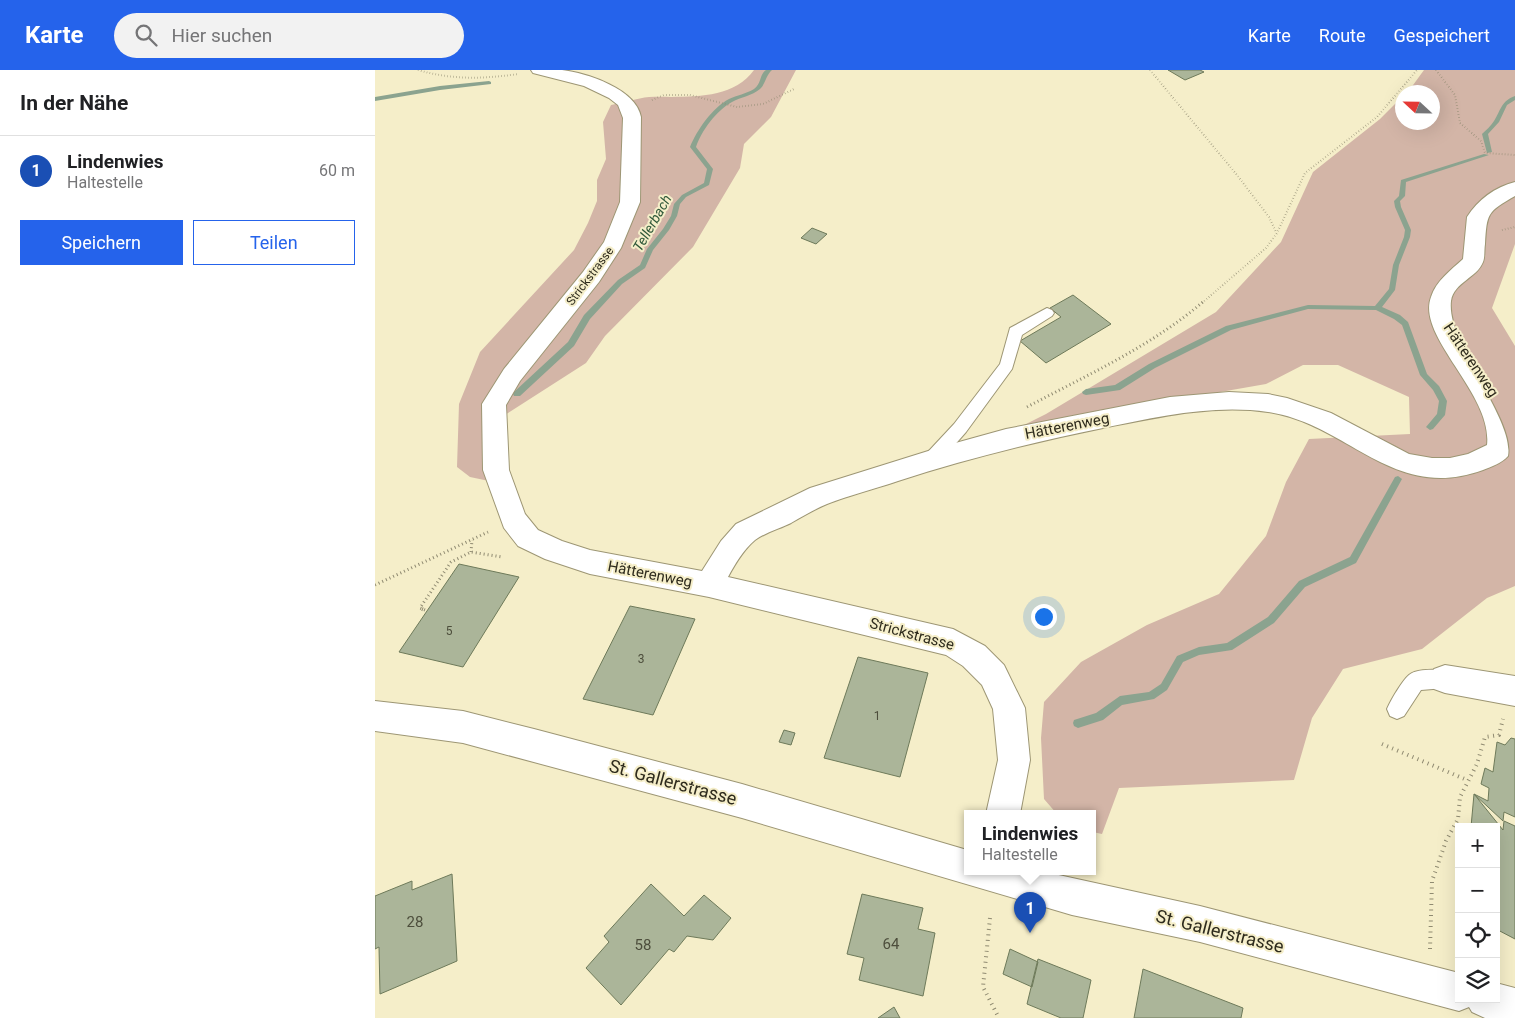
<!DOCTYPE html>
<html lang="de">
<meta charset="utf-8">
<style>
body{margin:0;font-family:Roboto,sans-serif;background:#f2f2f2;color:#202124}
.controls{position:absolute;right:15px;bottom:15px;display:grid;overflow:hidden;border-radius:0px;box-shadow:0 5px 20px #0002}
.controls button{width:45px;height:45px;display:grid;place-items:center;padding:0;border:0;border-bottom:1px solid #e0e0e0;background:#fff;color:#202124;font:25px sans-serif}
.compass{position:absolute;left:1020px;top:15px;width:45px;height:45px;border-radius:50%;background:#fff;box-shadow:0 5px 20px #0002;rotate:292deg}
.you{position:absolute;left:668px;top:546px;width:18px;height:18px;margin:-12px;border:4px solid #fff;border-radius:50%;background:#1a73e8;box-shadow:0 0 0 8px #1a73e833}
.badge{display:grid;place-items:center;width:32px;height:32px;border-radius:50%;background:#2563eb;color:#fff;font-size:16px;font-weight:700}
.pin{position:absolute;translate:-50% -41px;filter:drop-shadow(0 1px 2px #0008)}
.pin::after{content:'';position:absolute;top:26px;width:18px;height:15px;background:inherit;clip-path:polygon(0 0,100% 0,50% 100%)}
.popup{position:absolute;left:589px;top:740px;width:132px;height:65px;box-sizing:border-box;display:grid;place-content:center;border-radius:0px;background:#fff;filter:drop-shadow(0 1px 4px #0005);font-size:16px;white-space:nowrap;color:#757577}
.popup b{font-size:19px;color:#202124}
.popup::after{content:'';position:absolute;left:50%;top:100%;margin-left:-10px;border:10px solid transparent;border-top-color:#fff}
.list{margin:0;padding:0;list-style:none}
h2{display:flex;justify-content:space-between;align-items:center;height:65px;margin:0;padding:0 20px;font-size:21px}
h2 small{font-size:16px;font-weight:400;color:#757577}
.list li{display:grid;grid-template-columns:32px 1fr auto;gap:15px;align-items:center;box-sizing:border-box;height:70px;padding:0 20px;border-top:1px solid #e0e0e0}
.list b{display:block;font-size:19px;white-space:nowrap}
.list p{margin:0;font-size:16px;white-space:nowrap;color:#757577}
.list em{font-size:16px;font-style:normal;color:#757577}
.actions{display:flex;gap:10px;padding:15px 20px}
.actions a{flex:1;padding:11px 0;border:1px solid #2563eb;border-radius:0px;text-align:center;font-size:18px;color:#2563eb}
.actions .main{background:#2563eb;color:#fff}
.icon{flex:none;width:28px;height:28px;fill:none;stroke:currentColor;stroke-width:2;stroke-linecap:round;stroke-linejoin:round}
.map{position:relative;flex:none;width:1140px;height:948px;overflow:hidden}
header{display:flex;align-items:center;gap:30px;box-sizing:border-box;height:70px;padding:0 25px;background:#2563eb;color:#fff}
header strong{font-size:24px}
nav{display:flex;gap:28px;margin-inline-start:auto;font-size:18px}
.search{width:350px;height:45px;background:#f2f2f2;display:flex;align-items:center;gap:12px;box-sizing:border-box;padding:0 18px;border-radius:28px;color:#757577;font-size:19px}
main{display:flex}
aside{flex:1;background:#fff}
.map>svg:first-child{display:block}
</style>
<header>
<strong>Karte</strong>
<div class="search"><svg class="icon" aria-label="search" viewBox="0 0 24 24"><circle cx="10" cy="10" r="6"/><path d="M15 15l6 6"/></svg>Hier suchen</div>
<nav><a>Karte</a><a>Route</a><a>Gespeichert</a></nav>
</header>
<main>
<aside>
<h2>In der Nähe<small></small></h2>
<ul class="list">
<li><span class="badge" style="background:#1a4fb4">1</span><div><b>Lindenwies</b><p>Haltestelle</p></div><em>60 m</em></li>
</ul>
<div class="actions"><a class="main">Speichern</a><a>Teilen</a></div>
</aside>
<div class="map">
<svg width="1140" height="948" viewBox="0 0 1140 948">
<rect width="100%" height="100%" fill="#f5eec9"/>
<!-- forest -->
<path fill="#d3b5a7" d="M 379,0 L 421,0 L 396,47 L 369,74 L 365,98 L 318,177 L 230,266 L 211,293 L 119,352 L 114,411 L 95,407 L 82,397 L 84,334 L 105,282 L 199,180 L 213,153 L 222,131 L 222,110 L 231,89 L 228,52 L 236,35 C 249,33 262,28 274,27 C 309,26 356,32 379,0 Z
M 1049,0 L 1140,0 L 1140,174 L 1117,238 L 1140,276 L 1140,516 L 1112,528 L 1047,579 L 968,599 L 937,648 L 919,710 L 744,718 L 727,764 L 718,762 L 718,744 L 682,744 L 669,729 L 666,668 L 669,632 L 706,592 L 772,555 L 844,524 L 891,466 L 911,412 L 934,369 L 1035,364 L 1034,327 L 963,295 L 928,295 L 891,314 L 645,357 L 671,344 L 841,242 L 906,172 L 938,102 L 1005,49 L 1027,27 L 1028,52 L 1058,52 L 1058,22 L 1033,22 Z"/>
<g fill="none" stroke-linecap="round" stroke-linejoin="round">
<!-- stream -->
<path fill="#8ba38f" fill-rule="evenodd" d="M 391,0 L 397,0 C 391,5 391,13 385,19 C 377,26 366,27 357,32 C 341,41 327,60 321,77 L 338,99 L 334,115 L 311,127 L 305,134 L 302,146 L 294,160 L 278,180 L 270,198 L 247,214 L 215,249 L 199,276 L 145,326 L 139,326 L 138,324 L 139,322 L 193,272 L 209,245 L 243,210 L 265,195 L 272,179 L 288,159 L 296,146 L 299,134 L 307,125 L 329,113 L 332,99 L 315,77 C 322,60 337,38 354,29 C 362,25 371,24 379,19 C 387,13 384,5 391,0 Z
M 114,11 L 116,12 L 116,14 L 65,20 L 0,31 L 0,27 L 65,16 Z
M 1140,26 L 1140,30 L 1132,35 L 1124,52 L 1113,64 L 1117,82 L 1112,83 L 1107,64 C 1111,60 1116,56 1119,51 C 1126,40 1126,31 1140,26 Z
M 1109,84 L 1114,85 L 1031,112 L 1030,126 L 1025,131 L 1026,137 L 1036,160 L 1035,167 L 1024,195 L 1020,220 L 1007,237 L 1025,245 L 1033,252 L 1052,304 L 1064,316 L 1072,331 L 1070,345 L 1058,359 L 1055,360 L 1051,357 L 1062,344 L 1064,331 L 1058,320 L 1045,305 L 1027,255 L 1019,249 L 1001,240 L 933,239 L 856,260 L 780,298 L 745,320 L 711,325 L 708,324 L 707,322 L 711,319 L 740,315 L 774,294 L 851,256 L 933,235 L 1000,236 L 1014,219 L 1018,195 L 1029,167 L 1030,160 L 1020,137 L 1019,131 L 1024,126 L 1026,110 Z
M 1023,406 L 1027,409 L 981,493 L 930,517 L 899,553 L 857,580 L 824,585 L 808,592 L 792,620 L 779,629 L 747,635 L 728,650 L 703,658 L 699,656 L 698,653 L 699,650 L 721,643 L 745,626 L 774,622 L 786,614 L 802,586 L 824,577 L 852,573 L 893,547 L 924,511 L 975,487 L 1020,407 Z"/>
</g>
<!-- building -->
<path fill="#abb599" stroke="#6e7a5a" d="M 793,0 L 825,0 L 829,2 L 810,10 Z
M 437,158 L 452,164 L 441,174 L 426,168 Z
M 698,225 L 736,254 L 671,293 L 645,271 L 686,247 L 675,238 Z
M 84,494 L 144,507 L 88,597 L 24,582 Z
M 255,536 L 320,549 L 278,645 L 208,629 Z
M 483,587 L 553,603 L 525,707 L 449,688 Z
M 409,660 L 420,663 L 416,675 L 404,672 Z
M 1136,668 L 1140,669 L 1140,747 L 1129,742 L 1128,751 L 1099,724 L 1113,731 L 1114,718 L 1106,714 L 1110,698 L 1118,702 L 1122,672 L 1130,675 Z
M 1099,724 L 1128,760 L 1129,751 L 1140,756 L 1140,869 L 1121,859 L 1121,757 L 1096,757 Z
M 77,804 L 82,891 L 5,924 L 4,877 L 0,879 L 0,826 L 37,811 L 37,820 Z
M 276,814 L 309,846 L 329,825 L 356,848 L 338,870 L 312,866 L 299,882 L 294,879 L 246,935 L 211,898 L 234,872 L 229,866 Z
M 487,824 L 548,838 L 543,859 L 560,863 L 548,926 L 484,910 L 489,888 L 472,884 Z
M 635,879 L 663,892 L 657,917 L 628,904 Z
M 663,889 L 716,910 L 708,948 L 686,948 L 652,934 Z
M 768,899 L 868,938 L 866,948 L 759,948 Z
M 519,937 L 525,948 L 503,948 Z"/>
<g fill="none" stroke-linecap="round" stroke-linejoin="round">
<!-- service casing -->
<g stroke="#9d9674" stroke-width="2">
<path id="service" d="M 672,238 L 677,240 L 679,243 L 677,246 L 647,265 L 637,299 L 591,362 L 563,394 L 557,395 L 551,394 L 549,389 L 551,384 L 579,354 L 625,294 L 635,258 Z
M 1070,600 L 1077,602 L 1080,609 L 1077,616 L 1070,618 L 1046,620 L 1029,646 L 1022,649 L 1015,646 L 1012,639 C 1016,630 1027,611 1034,605 C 1042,598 1060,600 1070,600 Z"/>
</g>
<!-- minor casing -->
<g stroke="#9d9674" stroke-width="2">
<path id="minor" d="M 156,0 C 166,0 177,0 187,0 C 212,3 261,19 266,47 L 265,132 L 246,178 L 224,212 L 145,311 L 131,335 L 134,400 L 150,444 L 163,460 L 187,471 L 215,480 L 327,501 L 346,471 L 361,454 L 435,418 L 566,377 L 631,359 L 795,327 L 854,322 L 893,324 L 912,328 L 956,343 L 1034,384 L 1057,388 L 1075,388 L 1093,384 L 1112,375 C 1118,324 1041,267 1056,227 C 1061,211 1076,200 1088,189 L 1092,147 C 1103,130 1120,117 1140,112 L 1140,126 C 1112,142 1112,143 1110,174 C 1109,180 1110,187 1108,192 C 1102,208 1079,212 1076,231 C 1071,274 1140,349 1133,386 C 1127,393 1116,397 1108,400 C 1018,433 974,354 893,342 C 838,334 782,347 728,358 C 659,372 591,389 523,411 C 499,419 475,425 452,434 C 440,439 428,446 416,453 C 404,459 391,462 380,470 C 368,480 360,494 353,507 L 578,559 L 610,576 L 629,595 L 650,638 L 655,690 L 645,744 L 611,744 L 623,690 L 618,639 L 607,615 L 588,596 L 571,585 L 334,527 L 215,504 L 170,489 L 143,476 L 129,458 L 108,400 L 107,334 L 129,299 L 208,202 L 229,172 L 245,132 L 248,48 L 243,35 L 234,28 L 209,16 L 158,3 Z
M 1070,595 L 1140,606 L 1140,636 L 1070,623 L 1059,619 L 1055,609 L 1059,599 Z"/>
</g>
<!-- tertiary casing -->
<g stroke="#9d9674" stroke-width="2">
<path id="tertiary" d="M 0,631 L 88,641 L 159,659 L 367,714 L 592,780 L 592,802 L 670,802 L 825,836 L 1084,903 L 1084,929 L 1121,929 L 1121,913 L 1140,918 L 1140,948 L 1110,948 L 1097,942 L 1094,937 L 1084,941 L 825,872 L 697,845 L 367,748 L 88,673 L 0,661 Z"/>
</g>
<!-- path-far2 -->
<path stroke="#8f8a71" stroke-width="2" stroke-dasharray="0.5 2.5" stroke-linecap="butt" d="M 43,0 C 77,10 108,9 143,4
M 775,0 L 862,105 L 894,147 L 901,162
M 1061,0 L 1080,25 L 1085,53 L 1106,71 L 1110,83 L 1140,85
M 277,30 L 289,25 L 315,25 L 362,37 L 388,34 L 419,19
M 1127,160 L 1140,157
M 827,233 L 891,178 L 902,163 L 930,103 L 1002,47 L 1042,0"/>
<!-- path-far1 -->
<path stroke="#8f8a71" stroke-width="3" stroke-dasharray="1 3" stroke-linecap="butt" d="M 652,337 C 712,305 777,276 829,231
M 96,482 L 97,470
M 0,515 L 113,462
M 50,540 L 45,538 L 76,492 L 96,482 L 127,487"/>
<!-- path -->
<path stroke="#8f8a71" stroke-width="4" stroke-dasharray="1 4.5" stroke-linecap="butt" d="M 47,539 L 52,541
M 1007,674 L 1092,710
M 615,848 L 608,917 L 624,948
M 1055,879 L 1057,811 L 1071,771 L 1083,749 L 1085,727 L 1102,694 L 1110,667 L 1124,665 L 1128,649"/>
<!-- service -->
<use href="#service" fill="#fff" fill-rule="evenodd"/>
<!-- minor -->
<use href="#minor" fill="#fff" fill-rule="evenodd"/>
<!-- tertiary -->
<use href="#tertiary" fill="#fff" fill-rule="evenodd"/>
</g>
<g text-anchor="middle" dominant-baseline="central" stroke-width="4" stroke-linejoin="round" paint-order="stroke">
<!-- far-street labels -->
<g font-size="12" fill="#2e2b1d" stroke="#f5eec9">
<text transform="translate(215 206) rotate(-53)">Strickstrasse</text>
</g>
<!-- number labels -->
<g font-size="12" fill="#4d4e3c">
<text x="74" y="561">5</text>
<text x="266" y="589">3</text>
<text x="502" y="646">1</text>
</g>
<!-- far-water labels -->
<g font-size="14" font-style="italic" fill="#2e5738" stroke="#f5eec9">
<text transform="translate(277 153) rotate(-60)">Tellerbach</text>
</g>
<!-- street labels -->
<g font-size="15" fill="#2e2b1d" stroke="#f5eec9">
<text transform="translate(1096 290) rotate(56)">Hätterenweg</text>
<text transform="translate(692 356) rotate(-11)">Hätterenweg</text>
<text transform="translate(275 504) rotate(11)">Hätterenweg</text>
<text transform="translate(537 564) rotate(15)">Strickstrasse</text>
</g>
<!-- near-number labels -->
<g font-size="15" fill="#4d4e3c">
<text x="40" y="852">28</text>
<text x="516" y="874">64</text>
<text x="268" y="875">58</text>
</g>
<!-- near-street labels -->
<g font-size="18" fill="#2e2b1d" stroke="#f5eec9">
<text transform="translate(298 712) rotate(15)">St. Gallerstrasse</text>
<text transform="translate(845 861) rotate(14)">St. Gallerstrasse</text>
</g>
</g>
</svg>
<div class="controls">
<button>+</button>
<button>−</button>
<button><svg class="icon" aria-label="locate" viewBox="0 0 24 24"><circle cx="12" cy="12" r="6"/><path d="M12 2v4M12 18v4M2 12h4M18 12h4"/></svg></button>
<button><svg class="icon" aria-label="layers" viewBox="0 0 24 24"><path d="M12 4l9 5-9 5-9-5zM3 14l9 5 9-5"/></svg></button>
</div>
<svg class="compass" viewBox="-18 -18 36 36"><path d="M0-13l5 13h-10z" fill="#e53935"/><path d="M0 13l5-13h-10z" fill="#757577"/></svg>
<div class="you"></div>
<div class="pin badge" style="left:655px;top:863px;background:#1a4fb4">1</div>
<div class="popup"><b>Lindenwies</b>Haltestelle</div>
</div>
</main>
